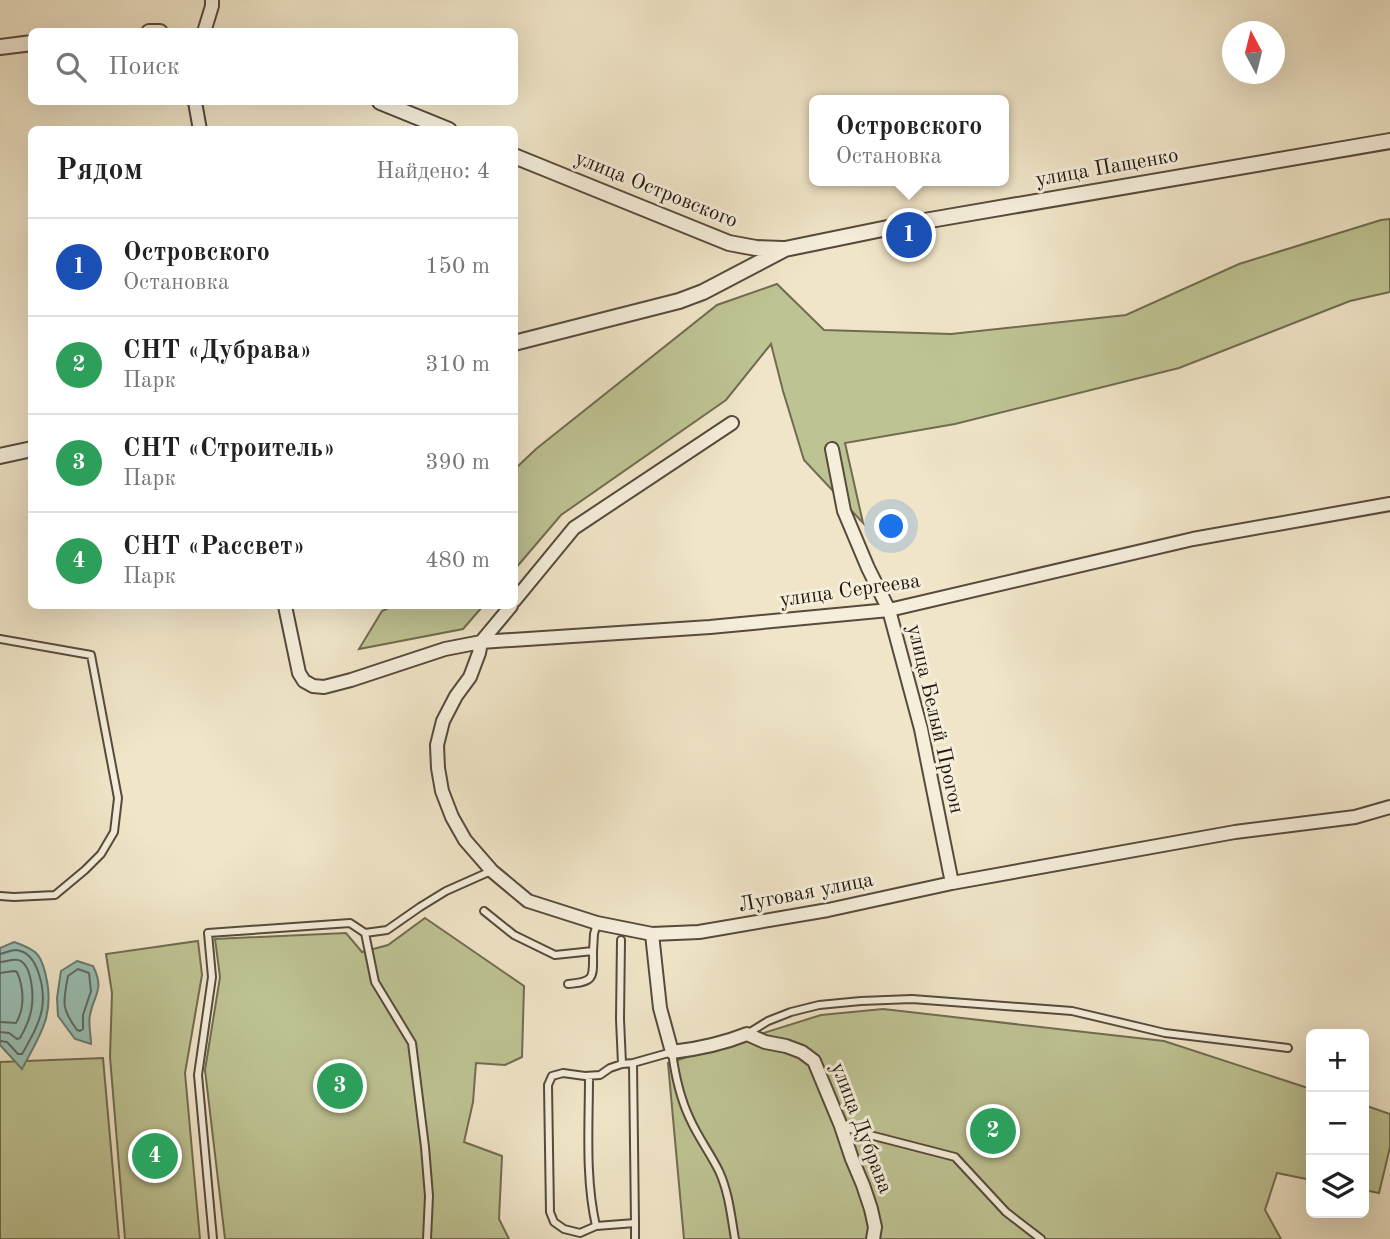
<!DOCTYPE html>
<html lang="ru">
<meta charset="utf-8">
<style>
body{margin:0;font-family:"Old Standard TT",serif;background:#f6f6f6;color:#222}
.controls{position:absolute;right:21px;bottom:21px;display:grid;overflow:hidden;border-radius:10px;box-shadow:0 7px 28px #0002}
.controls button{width:63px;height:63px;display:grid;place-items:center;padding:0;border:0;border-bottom:2px solid #e0e0e0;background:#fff;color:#222;font:35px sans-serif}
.compass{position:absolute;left:1222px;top:21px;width:63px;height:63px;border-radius:50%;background:#fff;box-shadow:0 7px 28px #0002;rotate:353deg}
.you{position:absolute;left:892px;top:527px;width:24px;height:24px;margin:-18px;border:5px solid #fff;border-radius:50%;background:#1a73e8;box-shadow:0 0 0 10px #1a73e833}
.badge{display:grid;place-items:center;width:46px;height:46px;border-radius:50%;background:#db2777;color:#fff;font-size:23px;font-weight:700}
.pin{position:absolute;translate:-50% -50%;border:4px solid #fff;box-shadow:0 2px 7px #0006}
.popup{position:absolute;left:809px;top:95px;width:200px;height:91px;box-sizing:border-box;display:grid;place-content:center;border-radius:10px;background:#fff;filter:drop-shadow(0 2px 5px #0005);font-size:23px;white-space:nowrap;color:#767676}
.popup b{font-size:26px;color:#222}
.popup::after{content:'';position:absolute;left:50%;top:100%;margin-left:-14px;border:14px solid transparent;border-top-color:#fff}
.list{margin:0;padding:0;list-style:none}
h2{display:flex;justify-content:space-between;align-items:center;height:91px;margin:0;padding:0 28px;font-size:30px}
h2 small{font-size:23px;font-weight:400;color:#767676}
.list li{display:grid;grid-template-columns:46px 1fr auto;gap:21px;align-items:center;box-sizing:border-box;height:98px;padding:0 28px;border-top:2px solid #e0e0e0}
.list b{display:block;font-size:26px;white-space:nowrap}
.list p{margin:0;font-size:23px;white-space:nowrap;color:#767676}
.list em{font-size:23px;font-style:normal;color:#767676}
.icon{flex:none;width:38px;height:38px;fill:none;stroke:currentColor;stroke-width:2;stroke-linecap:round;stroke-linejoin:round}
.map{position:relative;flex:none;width:1390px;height:1239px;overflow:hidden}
.search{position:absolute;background:#fff;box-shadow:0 7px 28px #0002;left:28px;top:28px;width:490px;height:77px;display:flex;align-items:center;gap:18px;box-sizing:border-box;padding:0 24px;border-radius:10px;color:#767676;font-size:26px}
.panel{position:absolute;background:#fff;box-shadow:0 7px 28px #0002;left:28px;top:126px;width:490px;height:483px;border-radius:10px}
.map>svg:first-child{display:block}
</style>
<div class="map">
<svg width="1390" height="1239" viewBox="0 0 1390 1239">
<rect width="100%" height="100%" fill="#f0e5c8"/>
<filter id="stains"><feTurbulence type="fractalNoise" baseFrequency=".00286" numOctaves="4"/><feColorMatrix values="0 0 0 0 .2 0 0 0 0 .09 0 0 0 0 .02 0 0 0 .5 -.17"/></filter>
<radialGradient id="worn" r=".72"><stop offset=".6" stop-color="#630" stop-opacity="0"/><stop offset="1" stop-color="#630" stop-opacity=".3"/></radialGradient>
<!-- green -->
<path fill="#bec393" stroke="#706c50" stroke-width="2" d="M 1390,219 L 1390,292 L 1350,301 L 1179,368 L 955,424 L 845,443 L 863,523 L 804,460 L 783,391 L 771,344 L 726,400 L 561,515 L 515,569 L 515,469 L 536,449 L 717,305 L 777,284 L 824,330 L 951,334 L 1126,315 L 1239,264 L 1381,220 Z
M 393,606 L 483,606 L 463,629 L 359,649 L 382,611 Z
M 425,918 L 524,986 L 522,1057 L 505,1065 L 476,1063 L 473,1102 L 464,1142 L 502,1156 L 499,1219 L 509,1239 L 225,1239 L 205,1070 L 220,977 L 215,939 L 346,933 L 362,952 L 388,945 Z
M 198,941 L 202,975 L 185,1073 L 200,1239 L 125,1239 L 110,1057 L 112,993 L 106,954 Z
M 883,1009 L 1164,1041 L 1311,1089 L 1311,1180 L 1277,1173 L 1265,1210 L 1281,1239 L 684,1239 L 668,1063 L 821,1015 Z
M 103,1058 L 119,1239 L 0,1239 L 0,1062 Z
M 1364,1105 L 1390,1114 L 1390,1147 L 1379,1193 L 1364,1190 Z"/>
<!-- water -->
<path fill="#9abfb4" stroke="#6a7b72" stroke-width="2" d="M 14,942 C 38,950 42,955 47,981 C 54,1018 38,1038 22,1069 L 0,1045 L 0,948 Z
M 77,961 L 93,966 C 105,990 94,994 90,1015 C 88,1024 91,1035 91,1044 L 75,1039 L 58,1016 L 57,998 L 61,971 Z"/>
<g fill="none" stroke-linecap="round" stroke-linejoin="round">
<!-- shore -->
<path stroke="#5e6a61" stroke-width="2" d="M 0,954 C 5,953 11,950 16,950 C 39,952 45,991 42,1009 C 39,1025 30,1040 22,1054 L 18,1054 L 7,1042 L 0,1041
M 0,962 C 7,962 15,957 21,961 C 28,966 29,973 31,981 C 35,1003 31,1019 20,1038 L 17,1039 L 9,1033 L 0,1032
M 78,969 L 89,973 L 91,991 L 83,1015 L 83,1029 L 80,1031 L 77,1030 C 61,1008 63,1003 68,976 Z
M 0,973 L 14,971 L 17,972 C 24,988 25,1008 16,1023 L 0,1022"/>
<!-- service casing -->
<g stroke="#564a3c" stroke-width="10">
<path id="service" d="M 0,639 L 91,655 L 118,798 L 114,832 L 101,854 L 85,870 L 55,895 L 14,897 L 0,896
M 484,911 L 514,935 L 555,955 L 593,951 L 594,934 L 597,923
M 365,933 L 375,982 L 412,1043 L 425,1147 L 429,1196 L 427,1239
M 621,940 L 620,1019 L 622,1064
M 568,984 C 596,982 593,977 593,951
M 747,1034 L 768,1021 L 791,1012 L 819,1005 L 861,1001 L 912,999 L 1072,1011 L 1165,1033 L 1288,1048
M 633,1063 L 635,1223
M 589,1076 C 589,1125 585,1178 596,1226
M 843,1127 L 866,1134 L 955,1157 L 1006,1212 L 1041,1239
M 213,1239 L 198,1075 L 212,977 L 208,933 L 350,923 L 365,933 L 387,930 L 420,907 L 446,891 L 491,871
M 635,1239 L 635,1223 L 596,1226 L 580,1233 L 564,1229 L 554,1222 L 550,1212 L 548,1085 L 552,1076 L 563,1073 L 585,1076 L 600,1075 L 610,1068 L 622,1064 L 633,1063 L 672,1052 C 675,1075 680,1098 690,1119 C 698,1137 710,1153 719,1171 C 729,1193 731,1216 735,1239"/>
</g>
<!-- minor casing -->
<g stroke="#564a3c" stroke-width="16">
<path id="minor" d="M 204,32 L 212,6 L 212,0
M 195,102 L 200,130
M 832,449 L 844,511 L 868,568 L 889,610 L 921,729 L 952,883
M 514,601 L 574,528 L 732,423
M 285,606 L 299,673 L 304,681 L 313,686 L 324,687 L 351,680 L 445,649 L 481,642 L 710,627 L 889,610 L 1193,539 L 1390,504
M 511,606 L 481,642 L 479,653 L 470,677 L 456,696 L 443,721 L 437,745 L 438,768 L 442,791 L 452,817 L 465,840 L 492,871 L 528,901 L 597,923 L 652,934 L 699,932 L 828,910 L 952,883 L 1235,832 L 1355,817 L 1390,807
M 652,934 L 660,1008 L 672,1052 C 698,1049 722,1044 747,1034 L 765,1042 L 786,1046 L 802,1052 L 814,1061 L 841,1126 L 852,1159 L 863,1185 L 871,1209 L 875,1227 L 873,1239"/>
</g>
<!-- tertiary casing -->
<g stroke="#564a3c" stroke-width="18">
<path id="tertiary" d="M 149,32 L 160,32
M 0,47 L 32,43
M 380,102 L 449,130
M 514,156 L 729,243 L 756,248 L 783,249
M 514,343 L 679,301 L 703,292 L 785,249 L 907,224 L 1390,141
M 0,456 L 32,449"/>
</g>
<!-- service -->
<use href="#service" stroke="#f5eedb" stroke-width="6"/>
<!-- minor -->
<use href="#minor" stroke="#f5eedb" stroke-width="12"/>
<!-- tertiary -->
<use href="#tertiary" stroke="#f5eedb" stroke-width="14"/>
</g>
<g text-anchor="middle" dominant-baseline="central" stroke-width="6" stroke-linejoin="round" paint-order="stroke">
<!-- street labels -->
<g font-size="21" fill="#22160e" stroke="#f5eedb">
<text transform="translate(1107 168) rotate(-10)">улица Пащенко</text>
<text transform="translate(656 190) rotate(22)">улица Островского</text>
<text transform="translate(850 591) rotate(-8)">улица Сергеева</text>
<text transform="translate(935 719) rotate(77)">улица Белый Прогон</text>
<text transform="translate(806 893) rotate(-11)">Луговая улица</text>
<text transform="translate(861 1128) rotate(69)">улица Дубрава</text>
</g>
</g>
<rect width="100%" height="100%" filter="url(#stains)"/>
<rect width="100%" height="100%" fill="url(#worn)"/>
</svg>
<div class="controls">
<button>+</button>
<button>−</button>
<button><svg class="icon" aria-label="layers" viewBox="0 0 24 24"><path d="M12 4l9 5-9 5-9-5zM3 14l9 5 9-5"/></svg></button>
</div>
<svg class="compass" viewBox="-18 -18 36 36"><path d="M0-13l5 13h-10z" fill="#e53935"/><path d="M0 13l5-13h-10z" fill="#767676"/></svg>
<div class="you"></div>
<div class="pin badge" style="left:909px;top:235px;background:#1a4fb4">1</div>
<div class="popup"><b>Островского</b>Остановка</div>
<div class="pin badge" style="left:993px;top:1131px;background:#2e9e5b">2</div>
<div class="pin badge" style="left:340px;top:1086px;background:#2e9e5b">3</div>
<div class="pin badge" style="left:155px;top:1156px;background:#2e9e5b">4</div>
<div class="search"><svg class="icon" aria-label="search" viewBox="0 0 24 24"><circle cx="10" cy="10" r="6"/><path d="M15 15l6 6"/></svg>Поиск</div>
<section class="panel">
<h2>Рядом<small>Найдено: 4</small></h2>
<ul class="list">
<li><span class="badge" style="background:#1a4fb4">1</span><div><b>Островского</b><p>Остановка</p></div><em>150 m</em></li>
<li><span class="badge" style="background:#2e9e5b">2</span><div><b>СНТ «Дубрава»</b><p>Парк</p></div><em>310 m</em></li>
<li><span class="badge" style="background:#2e9e5b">3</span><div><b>СНТ «Строитель»</b><p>Парк</p></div><em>390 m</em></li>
<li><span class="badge" style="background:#2e9e5b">4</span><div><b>СНТ «Рассвет»</b><p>Парк</p></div><em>480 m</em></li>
</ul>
</section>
</div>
